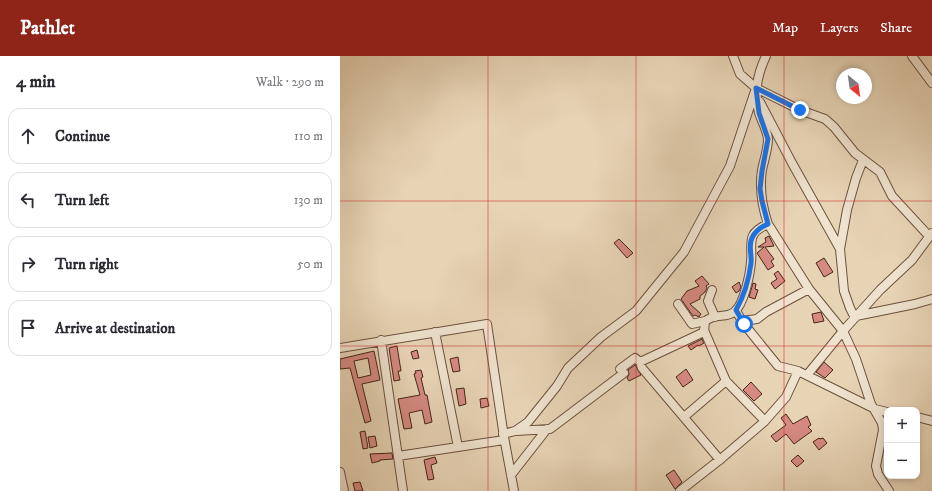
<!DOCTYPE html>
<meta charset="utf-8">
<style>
body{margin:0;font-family:"IM FELL DW Pica",serif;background:#f7f7f7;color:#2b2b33}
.controls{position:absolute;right:12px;bottom:12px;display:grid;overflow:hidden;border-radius:8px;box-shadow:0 2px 6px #0003}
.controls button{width:36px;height:36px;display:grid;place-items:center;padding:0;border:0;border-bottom:1px solid #e1e1e2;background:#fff;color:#2b2b33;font:20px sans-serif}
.compass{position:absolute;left:496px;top:12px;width:36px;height:36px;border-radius:50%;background:#fff;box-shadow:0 2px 6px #0003;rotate:151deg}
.stop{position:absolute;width:12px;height:12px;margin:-9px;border:3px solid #1a73e8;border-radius:50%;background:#fff}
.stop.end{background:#1a73e8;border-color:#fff;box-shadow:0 1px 4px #0008}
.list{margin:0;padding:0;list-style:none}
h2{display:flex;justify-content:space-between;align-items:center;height:52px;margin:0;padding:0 16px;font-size:17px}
h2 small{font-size:13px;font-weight:400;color:#7c7c81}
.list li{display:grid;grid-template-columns:26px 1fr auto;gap:12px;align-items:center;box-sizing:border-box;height:56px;margin:0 8px 8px;padding:0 8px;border:1px solid #e1e1e2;border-radius:12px}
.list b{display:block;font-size:15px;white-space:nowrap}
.list em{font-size:13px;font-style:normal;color:#7c7c81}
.icon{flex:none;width:22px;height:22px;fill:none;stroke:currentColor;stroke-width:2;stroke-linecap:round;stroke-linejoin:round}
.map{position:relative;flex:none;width:592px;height:435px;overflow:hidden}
header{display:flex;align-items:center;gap:24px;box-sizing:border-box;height:56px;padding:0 20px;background:#8f2418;color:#fff}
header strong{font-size:19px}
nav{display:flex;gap:22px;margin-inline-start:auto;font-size:14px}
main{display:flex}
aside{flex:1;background:#fff}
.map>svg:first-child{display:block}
</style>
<header>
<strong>Pathlet</strong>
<nav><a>Map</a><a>Layers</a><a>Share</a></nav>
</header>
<main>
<aside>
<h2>4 min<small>Walk · 290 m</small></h2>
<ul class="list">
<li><svg class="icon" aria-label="ahead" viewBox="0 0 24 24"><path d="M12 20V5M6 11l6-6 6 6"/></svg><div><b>Continue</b></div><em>110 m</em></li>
<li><svg class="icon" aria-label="left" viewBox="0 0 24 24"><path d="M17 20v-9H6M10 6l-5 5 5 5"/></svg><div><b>Turn left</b></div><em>130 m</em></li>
<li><svg class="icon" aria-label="right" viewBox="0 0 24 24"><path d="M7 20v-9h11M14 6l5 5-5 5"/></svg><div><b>Turn right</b></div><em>50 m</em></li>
<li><svg class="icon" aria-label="arrive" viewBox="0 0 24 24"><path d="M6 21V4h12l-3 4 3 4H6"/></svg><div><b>Arrive at destination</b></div></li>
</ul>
</aside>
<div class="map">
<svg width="592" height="435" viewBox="0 0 592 435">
<rect width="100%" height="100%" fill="#e7d4b5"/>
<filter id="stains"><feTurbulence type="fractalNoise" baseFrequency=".005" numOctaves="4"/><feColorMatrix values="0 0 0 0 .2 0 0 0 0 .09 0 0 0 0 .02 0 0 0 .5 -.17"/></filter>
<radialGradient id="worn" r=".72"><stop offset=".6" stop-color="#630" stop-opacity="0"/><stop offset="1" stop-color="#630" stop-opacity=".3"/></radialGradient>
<!-- building -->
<path fill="#d68a82" stroke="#452516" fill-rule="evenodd" d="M 429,180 L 434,190 L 425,191 L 434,203 L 431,205 L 434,210 L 428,214 L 417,197 L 424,191 L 418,191 L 426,186 L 425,182 Z
M 279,183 L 293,197 L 287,202 L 274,187 Z
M 484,202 L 493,216 L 484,221 L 476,207 Z
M 438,215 L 445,225 L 435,233 L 431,227 L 437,223 L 434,218 Z
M 362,220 L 369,228 L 366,230 L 367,232 L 365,236 L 360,240 L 360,243 L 350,248 L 361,258 L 359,261 L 355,259 L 353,260 L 341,243 L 347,235 L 359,230 L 355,225 Z
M 399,226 L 401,231 L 399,235 L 396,237 L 392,231 Z
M 413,227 L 416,228 L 415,233 L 418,234 L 415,243 L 409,241 Z
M 481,256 L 484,265 L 474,267 L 472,258 Z
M 362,283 L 364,287 L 359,290 L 358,289 L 351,294 L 348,290 Z
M 57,290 L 61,315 L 58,315 L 60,324 L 54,325 L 49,292 Z
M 77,294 L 79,302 L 73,303 L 71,296 Z
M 34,295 L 40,324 L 22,328 L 31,365 L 25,367 L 10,312 L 0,313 L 0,303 ZM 28,302 L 31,319 L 18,322 L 14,305 Z
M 118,301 L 120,315 L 113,316 L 110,303 Z
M 484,306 L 493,314 L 485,322 L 476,316 Z
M 295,309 L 301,319 L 289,325 L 287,322 L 289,318 L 288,314 Z
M 346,313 L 353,324 L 343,331 L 336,321 Z
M 81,314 L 83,321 L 81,322 L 85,339 L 87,339 L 92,366 L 85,368 L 82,354 L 69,357 L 72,372 L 64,373 L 58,343 L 80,339 L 74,318 L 76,317 L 75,315 Z
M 411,326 L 422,338 L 414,345 L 403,334 Z
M 124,332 L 126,348 L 119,350 L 116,333 Z
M 147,342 L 149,350 L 141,352 L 140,343 Z
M 446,358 L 453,368 L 467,360 L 471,369 L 468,371 L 472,375 L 454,388 L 446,378 L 436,386 L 431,380 L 446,369 L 441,362 Z
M 25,375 L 28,392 L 23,393 L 20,376 Z
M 35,380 L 37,390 L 30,392 L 28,381 Z
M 479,382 L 480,383 L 483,382 L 487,387 L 479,394 L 473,386 Z
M 52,397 L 53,403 L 40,404 L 40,405 L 32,407 L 30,398 Z
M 458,399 L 464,405 L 457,411 L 451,405 Z
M 95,401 L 97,407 L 91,409 L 94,423 L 88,424 L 84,404 Z
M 334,414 L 342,426 L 335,433 L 326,419 Z
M 20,426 L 23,435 L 15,435 L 13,427 Z"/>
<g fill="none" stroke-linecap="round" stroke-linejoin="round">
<!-- street casing -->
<g stroke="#6e513e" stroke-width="10">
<path id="street" d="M 393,0 L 400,18 L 416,32
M 426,0 C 417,19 414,36 419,57 C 422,66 427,74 428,83 C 428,93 424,104 422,114 C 419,133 422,150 428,168 L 469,233 L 503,275 L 516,303 L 531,348 L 542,367 L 543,374 L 536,410 L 538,418 L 549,435
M 572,0 L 592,27
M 420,46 L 452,107 L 500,193
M 372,234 L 368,245 L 375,261
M 338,248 L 352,268 L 365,265
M 396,255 L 404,268 L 438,310 L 458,315 L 535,353 L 547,356
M 516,260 L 514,260 L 510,252 L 504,235 L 500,193 L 507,154 L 516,122 L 523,104
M 516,260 L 575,248 L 592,243
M 402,265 L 417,263 L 426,256 L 469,233
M 364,274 L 386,325 L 425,365
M 95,276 L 118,391
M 41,284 L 63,435
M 0,292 L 147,268 L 164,381 L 174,435
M 300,306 L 302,312 L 380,404
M 467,319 L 503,275 L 540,234 L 572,204 L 592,177
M 344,361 L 386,325
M 577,361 L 592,365
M 176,375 L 210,373 L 284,317 L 280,313 L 295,302 L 300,306 L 364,276 L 365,265 C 367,264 370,262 373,261 C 380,259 388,261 394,256 C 404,249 410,218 411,206 C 413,187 405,178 428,168
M 163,378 L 175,375 L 188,366 L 217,330 L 228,312 L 261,281 L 296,255 L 344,196 L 390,110 L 416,32 L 460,54 L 485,63 L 494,71 L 515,97 L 540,116 L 552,140 L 589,180
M 58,400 L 164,384
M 0,416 L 4,435
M 171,419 L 207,373
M 340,435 L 382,402 L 424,366 L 446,341 L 458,315"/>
</g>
<!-- street -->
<use href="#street" stroke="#efe3cf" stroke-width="8"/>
</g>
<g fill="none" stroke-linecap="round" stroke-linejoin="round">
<!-- route -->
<path stroke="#1a73e8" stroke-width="5" d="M 404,268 L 396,254 C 404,240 409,223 411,207 C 412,199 408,189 412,182 C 415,175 421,171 428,168 L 422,145 L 420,133 L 422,115 L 428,83 L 419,57 L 416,32 L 460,54"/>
</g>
<!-- grid -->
<path fill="none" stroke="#d62828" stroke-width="1" stroke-opacity="0.55" d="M 148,0 L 148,435M 296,0 L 296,435M 444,0 L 444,435M 0,145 L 592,145M 0,290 L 592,290"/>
<rect width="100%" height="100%" filter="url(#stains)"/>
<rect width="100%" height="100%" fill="url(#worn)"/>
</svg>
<div class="controls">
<button>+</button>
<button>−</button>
</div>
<svg class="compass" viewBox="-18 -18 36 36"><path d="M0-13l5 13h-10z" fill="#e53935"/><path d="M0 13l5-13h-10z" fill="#7c7c81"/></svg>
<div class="stop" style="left:404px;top:268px"></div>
<div class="stop end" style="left:460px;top:54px"></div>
</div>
</main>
